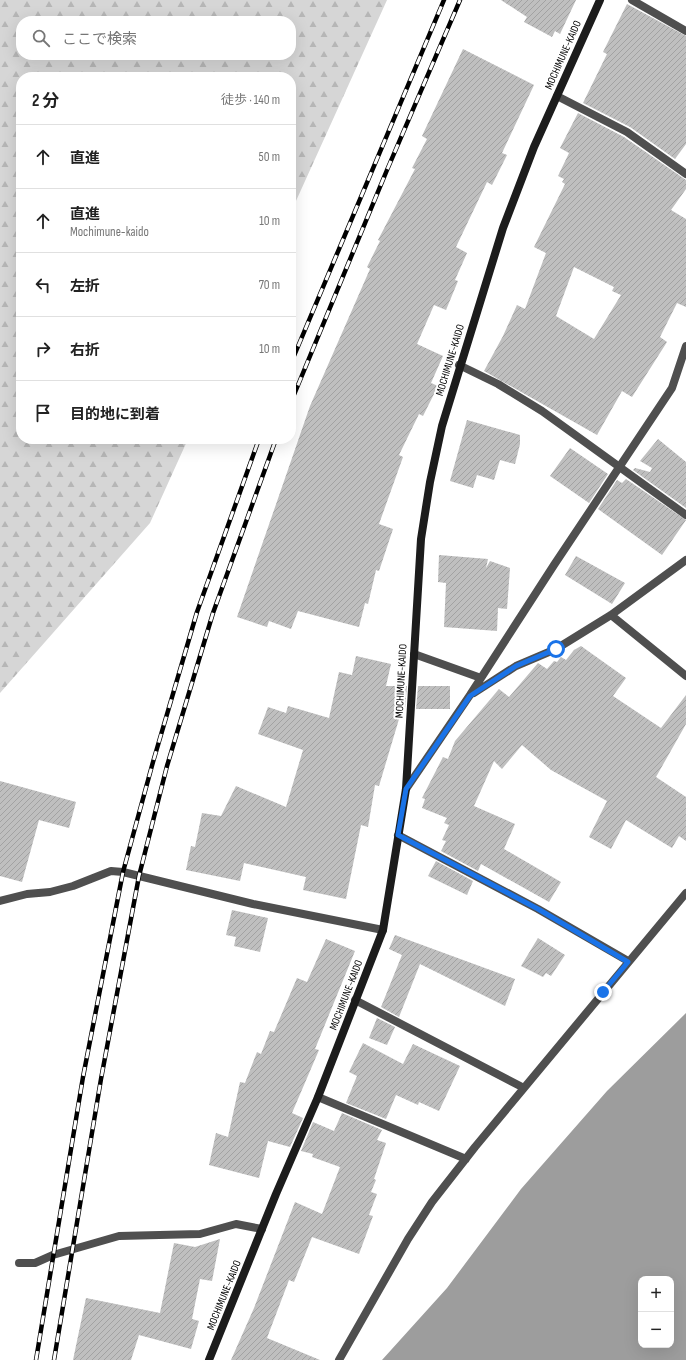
<!DOCTYPE html>
<html lang="ja">
<meta charset="utf-8">
<style>
body{margin:0;font-family:"Sofia Sans Condensed","Noto Sans JP",sans-serif;background:#f2f2f2;color:#222}
.controls{position:absolute;right:12px;bottom:12px;display:grid;overflow:hidden;border-radius:8px;box-shadow:0 4px 16px #0002}
.controls button{width:36px;height:36px;display:grid;place-items:center;padding:0;border:0;border-bottom:1px solid #e0e0e0;background:#fff;color:#222;font:20px sans-serif}
.stop{position:absolute;width:12px;height:12px;margin:-9px;border:3px solid #1a73e8;border-radius:50%;background:#fff}
.stop.end{background:#1a73e8;border-color:#fff;box-shadow:0 1px 4px #0008}
.list{margin:0;padding:0;list-style:none}
h2{display:flex;justify-content:space-between;align-items:center;height:52px;margin:0;padding:0 16px;font-size:17px}
h2 small{font-size:13px;font-weight:400;color:#767676}
.list li{display:grid;grid-template-columns:26px 1fr auto;gap:12px;align-items:center;box-sizing:border-box;height:64px;padding:0 16px;border-top:1px solid #e0e0e0}
.list b{display:block;font-size:15px;white-space:nowrap}
.list p{margin:0;font-size:13px;white-space:nowrap;color:#767676}
.list em{font-size:13px;font-style:normal;color:#767676}
.icon{flex:none;width:22px;height:22px;fill:none;stroke:currentColor;stroke-width:2;stroke-linecap:round;stroke-linejoin:round}
.map{position:relative;flex:none;width:686px;height:1360px;overflow:hidden}
.search{position:absolute;background:#fff;box-shadow:0 4px 16px #0002;left:16px;top:16px;width:280px;height:44px;display:flex;align-items:center;gap:10px;box-sizing:border-box;padding:0 14px;border-radius:16px;color:#767676;font-size:15px}
.panel{position:absolute;background:#fff;box-shadow:0 4px 16px #0002;left:16px;top:72px;width:280px;height:372px;border-radius:16px}
.map>svg:first-child{display:block}
</style>
<div class="map">
<svg width="686" height="1360" viewBox="0 0 686 1360">
<defs>
<pattern id="forest-firs" width="22" height="20" patternUnits="userSpaceOnUse"><rect width="22" height="20" fill="#d6d6d6"/><path d="M5 1l3.5 6h-7zM16 11l3.5 6h-7z" fill="#b6b6b6"/></pattern>
<pattern id="building-hatch" width="6" height="6" patternUnits="userSpaceOnUse"><rect width="6" height="6" fill="#bfbfbf"/><path d="M-1 1l2-2M0 6l6-6M5 7l2-2" fill="none" stroke="#a2a2a2"/></pattern>
</defs>
<rect width="100%" height="100%" fill="#fff"/>
<!-- forest -->
<path fill="url(#forest-firs)" fill-rule="evenodd" d="M 0,0 L 387,0 L 291,212 L 291,77 L 21,77 L 21,439 L 188,439 L 150,523 L 0,693 ZM 21,21 L 291,21 L 291,55 L 21,55 Z"/>
<!-- water -->
<path fill="#9d9d9d" fill-rule="evenodd" d="M 686,1013 L 686,1360 L 382,1360 L 447,1288 L 521,1189 L 607,1091 ZM 641,1279 L 671,1279 L 671,1345 L 641,1345 Z"/>
<!-- building -->
<path fill="url(#building-hatch)" fill-rule="evenodd" d="M 501,0 L 576,0 L 560,34 L 555,31 L 552,37 L 524,22 L 527,17 Z
M 627,4 L 686,36 L 686,144 L 675,159 L 630,127 L 583,103 L 607,54 L 603,52 Z
M 463,49 L 534,85 L 502,153 L 507,155 L 492,185 L 487,182 L 456,247 L 467,253 L 455,280 L 458,281 L 446,310 L 434,305 L 417,344 L 443,356 L 431,383 L 438,386 L 423,416 L 419,414 L 399,455 L 403,457 L 379,524 L 393,529 L 379,571 L 376,570 L 368,604 L 365,603 L 359,627 L 298,611 L 291,629 L 269,621 L 267,627 L 237,617 L 310,406 L 370,269 L 367,267 L 380,241 L 378,240 L 415,169 L 412,168 L 427,139 L 422,136 Z
M 578,113 L 624,137 L 686,180 L 686,189 L 671,210 L 686,219 L 686,307 L 677,303 L 660,337 L 667,342 L 632,397 L 622,391 L 597,435 L 484,371 L 503,336 L 517,305 L 525,309 L 546,253 L 534,247 L 565,184 L 562,182 L 564,179 L 558,176 L 569,153 L 560,148 ZM 574,267 L 614,287 L 612,291 L 621,295 L 594,339 L 556,316 Z
M 467,420 L 520,435 L 520,444 L 515,464 L 500,460 L 494,480 L 477,475 L 473,488 L 450,481 Z
M 658,439 L 686,462 L 686,508 L 633,470 L 635,468 L 650,472 L 652,468 L 640,461 Z
M 570,448 L 608,474 L 589,503 L 550,476 Z
M 626,479 L 686,520 L 662,555 L 598,509 L 617,480 L 622,483 Z
M 439,555 L 488,559 L 486,568 L 490,561 L 510,568 L 507,609 L 498,608 L 497,631 L 444,627 L 446,583 L 438,582 Z
M 576,556 L 625,583 L 612,604 L 565,575 Z
M 581,646 L 626,678 L 613,696 L 661,728 L 686,695 L 686,724 L 656,777 L 686,797 L 686,841 L 679,836 L 672,848 L 626,820 L 611,849 L 589,837 L 607,801 L 551,770 L 522,745 L 502,769 L 494,761 L 474,806 L 515,824 L 504,849 L 561,882 L 549,902 L 481,864 L 478,871 L 441,851 L 446,841 L 442,840 L 449,825 L 444,823 L 447,818 L 422,808 L 425,799 L 422,798 L 443,757 L 448,759 L 455,741 L 499,689 L 509,697 L 538,663 L 547,669 L 554,661 L 557,662 L 561,657 L 566,660 L 574,650 Z
M 356,656 L 391,664 L 386,686 L 407,686 L 405,709 L 402,709 L 379,786 L 375,785 L 368,827 L 361,825 L 346,899 L 303,890 L 306,877 L 244,863 L 240,881 L 186,870 L 191,846 L 195,847 L 202,813 L 221,816 L 236,786 L 286,807 L 303,750 L 258,734 L 268,707 L 286,713 L 288,706 L 329,718 L 339,672 L 352,675 Z
M 418,686 L 450,686 L 450,709 L 416,709 Z
M 0,781 L 76,802 L 69,828 L 39,820 L 22,882 L 0,876 Z
M 436,861 L 473,881 L 467,895 L 428,876 Z
M 232,910 L 268,918 L 260,952 L 234,946 L 236,937 L 226,935 Z
M 395,935 L 515,979 L 505,1006 L 420,964 L 399,1017 L 381,1007 L 402,955 L 389,949 Z
M 538,938 L 565,955 L 551,976 L 546,973 L 543,977 L 521,966 Z
M 326,939 L 355,951 L 315,1049 L 319,1050 L 292,1113 L 303,1118 L 290,1147 L 268,1141 L 259,1178 L 209,1165 L 216,1133 L 228,1137 L 240,1082 L 245,1083 L 257,1052 L 261,1054 L 270,1031 L 274,1032 L 297,978 L 307,982 Z
M 377,1018 L 395,1027 L 387,1045 L 369,1038 Z
M 363,1043 L 403,1064 L 413,1044 L 460,1066 L 439,1111 L 419,1102 L 418,1105 L 396,1095 L 386,1119 L 346,1103 L 357,1076 L 349,1072 Z
M 342,1113 L 382,1130 L 377,1140 L 386,1143 L 374,1179 L 376,1180 L 371,1192 L 377,1194 L 369,1215 L 373,1216 L 359,1254 L 312,1237 L 294,1282 L 289,1280 L 267,1338 L 320,1360 L 231,1360 L 254,1308 L 295,1202 L 322,1214 L 340,1167 L 312,1157 L 313,1154 L 301,1151 L 313,1122 L 334,1131 Z
M 220,1239 L 212,1281 L 200,1279 L 192,1319 L 199,1321 L 191,1349 L 139,1335 L 131,1360 L 73,1360 L 86,1298 L 160,1313 L 174,1243 L 195,1247 Z"/>
<g fill="none" stroke-linecap="round" stroke-linejoin="round">
<!-- lane -->
<path stroke="#4f4f4f" stroke-width="8" d="M 557,96 L 627,132 L 686,174
M 459,365 L 498,384 L 542,411 L 686,515
M 19,1263 L 35,1263 L 53,1255 L 119,1236 L 200,1234 L 236,1224 L 262,1229"/>
<!-- street -->
<path stroke="#4f4f4f" stroke-width="8" d="M 632,0 L 686,31
M 611,615 L 686,676
M 414,654 L 481,678
M 474,693 L 516,666 L 556,649 L 611,615 L 686,560
M 406,789 L 470,695 L 554,565 L 672,388 L 686,346
M 398,835 L 538,909 L 628,961
M 0,901 L 27,894 L 50,892 L 73,886 L 111,871 L 123,872 L 253,904 L 383,930
M 355,1000 L 524,1088
M 318,1097 L 466,1159
M 339,1360 L 408,1239 L 432,1202 L 475,1147 L 686,893"/>
<!-- secondary -->
<path stroke="#1c1c1c" stroke-width="8" d="M 209,1360 L 276,1194 L 318,1097 L 383,930 L 406,789 L 421,539 L 430,482 L 442,426 L 503,228 L 534,147 L 600,0"/>
<!-- rail casing -->
<g stroke="#000" stroke-width="4.5">
<path id="rail" d="M 291,363 L 444,0
M 291,402 L 387,170 L 460,0
M 36,1360 L 83,1077 L 123,872 L 153,762 L 197,612 L 259,439
M 54,1360 L 101,1079 L 139,876 L 167,766 L 213,613 L 276,439"/>
</g>
<!-- rail -->
<use href="#rail" stroke="#fff" stroke-width="3" stroke-dasharray="9" stroke-linecap="butt"/>
</g>
<g fill="none" stroke-linecap="round" stroke-linejoin="round">
<!-- route -->
<path stroke="#1a73e8" stroke-width="5" d="M 556,649 L 516,666 L 470,696 L 406,789 L 398,835 L 538,909 L 628,962 L 603,992"/>
</g>
<g text-anchor="middle" dominant-baseline="central" stroke-width="4" stroke-linejoin="round" paint-order="stroke">
<!-- street labels -->
<g font-size="11" fill="#000" stroke="#fff">
<text transform="translate(563 55) rotate(-66)">MOCHIMUNE-KAIDO</text>
<text transform="translate(450 360) rotate(-73)">MOCHIMUNE-KAIDO</text>
<text transform="translate(401 681) rotate(-87)">MOCHIMUNE-KAIDO</text>
<text transform="translate(346 995) rotate(-69)">MOCHIMUNE-KAIDO</text>
<text transform="translate(224 1295) rotate(-68)">MOCHIMUNE-KAIDO</text>
</g>
</g>
</svg>
<div class="controls">
<button>+</button>
<button>−</button>
</div>
<div class="stop" style="left:556px;top:649px"></div>
<div class="stop end" style="left:603px;top:992px"></div>
<div class="search"><svg class="icon" aria-label="search" viewBox="0 0 24 24"><circle cx="10" cy="10" r="6"/><path d="M15 15l6 6"/></svg>ここで検索</div>
<section class="panel">
<h2>2 分<small>徒歩 · 140 m</small></h2>
<ul class="list">
<li><svg class="icon" aria-label="ahead" viewBox="0 0 24 24"><path d="M12 20V5M6 11l6-6 6 6"/></svg><div><b>直進</b></div><em>50 m</em></li>
<li><svg class="icon" aria-label="ahead" viewBox="0 0 24 24"><path d="M12 20V5M6 11l6-6 6 6"/></svg><div><b>直進</b><p>Mochimune-kaido</p></div><em>10 m</em></li>
<li><svg class="icon" aria-label="left" viewBox="0 0 24 24"><path d="M17 20v-9H6M10 6l-5 5 5 5"/></svg><div><b>左折</b></div><em>70 m</em></li>
<li><svg class="icon" aria-label="right" viewBox="0 0 24 24"><path d="M7 20v-9h11M14 6l5 5-5 5"/></svg><div><b>右折</b></div><em>10 m</em></li>
<li><svg class="icon" aria-label="arrive" viewBox="0 0 24 24"><path d="M6 21V4h12l-3 4 3 4H6"/></svg><div><b>目的地に到着</b></div></li>
</ul>
</section>
</div>
